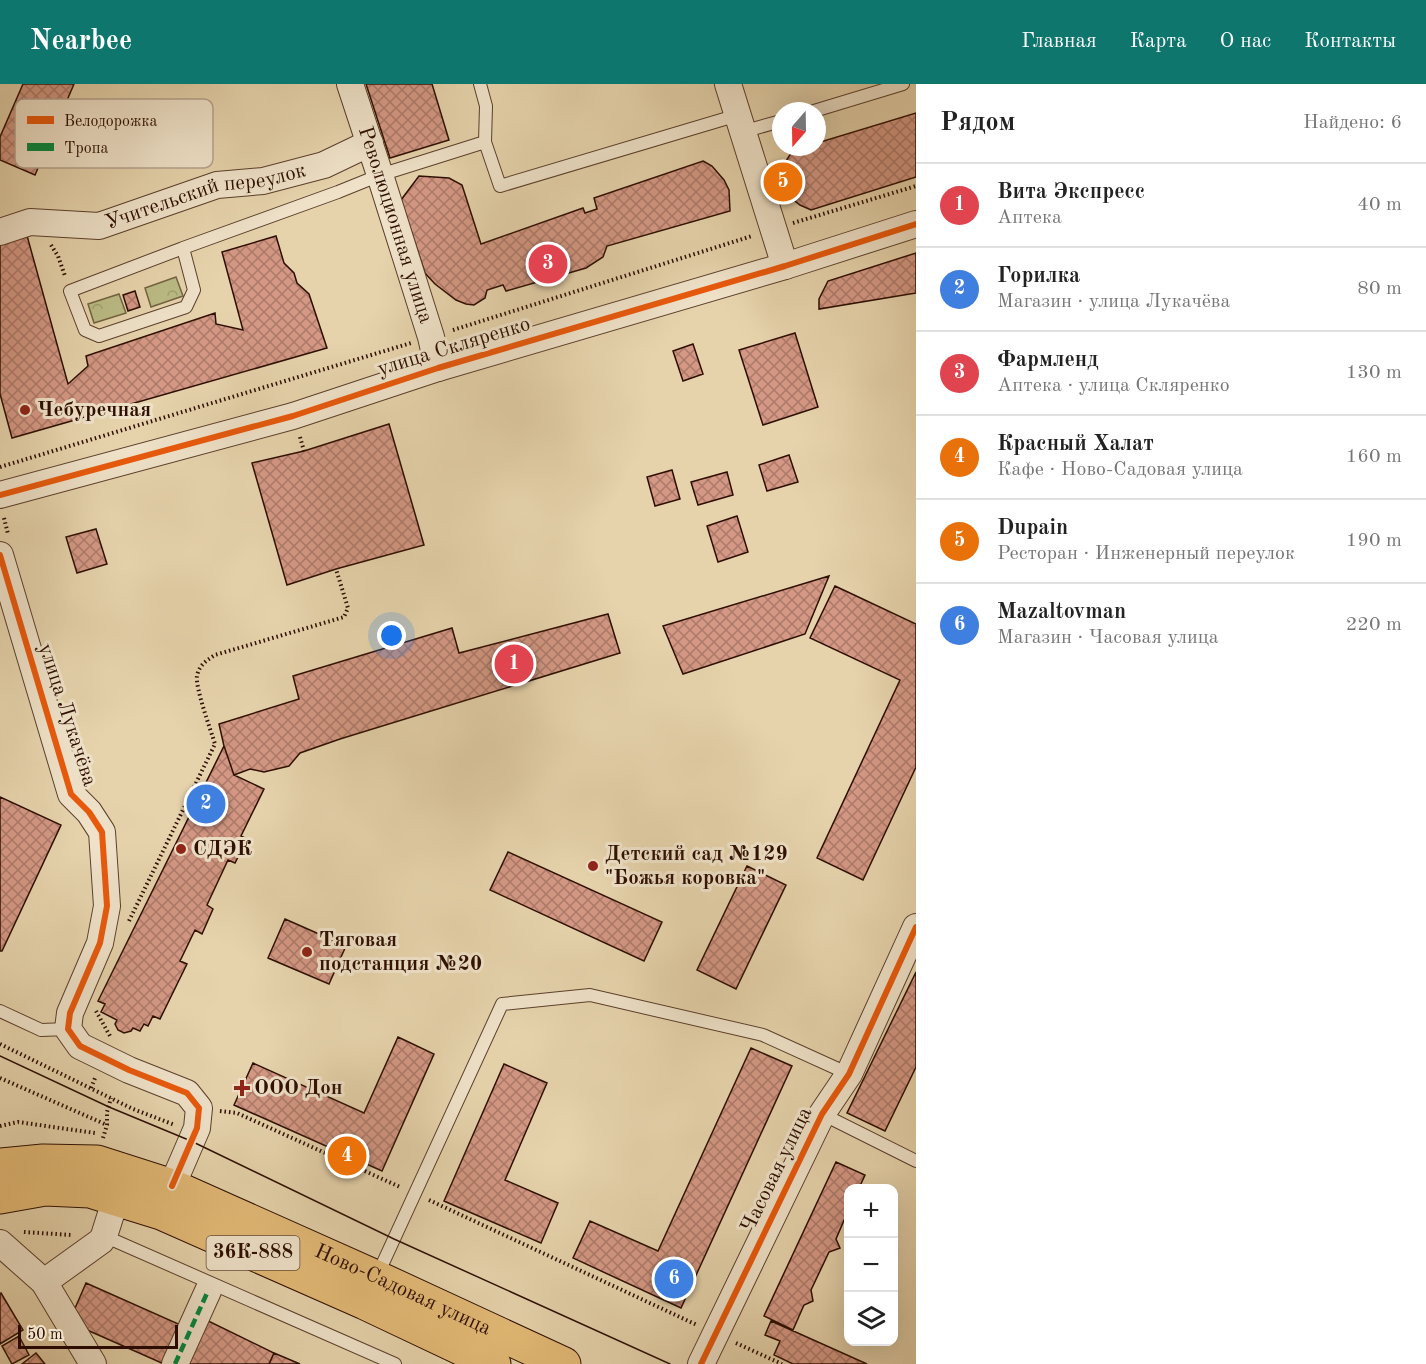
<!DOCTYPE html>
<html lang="ru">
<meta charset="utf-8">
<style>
body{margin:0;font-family:"Old Standard TT",serif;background:#f6f6f6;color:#222}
.controls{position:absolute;right:18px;bottom:18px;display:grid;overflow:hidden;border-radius:12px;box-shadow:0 6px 24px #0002}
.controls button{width:54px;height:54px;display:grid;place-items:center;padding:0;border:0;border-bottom:2px solid #e0e0e0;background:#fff;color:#222;font:30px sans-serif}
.compass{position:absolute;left:772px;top:18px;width:54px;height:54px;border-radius:50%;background:#fff;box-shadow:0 6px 24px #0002;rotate:200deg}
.scale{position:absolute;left:18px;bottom:15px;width:160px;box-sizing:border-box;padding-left:6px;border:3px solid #2d0e00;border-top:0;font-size:16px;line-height:21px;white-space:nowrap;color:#2d0e00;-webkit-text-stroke:4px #efe2c9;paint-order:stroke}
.you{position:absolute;left:392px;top:552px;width:21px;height:21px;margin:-15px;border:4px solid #fff;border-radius:50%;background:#1a73e8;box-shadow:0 0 0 9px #1a73e833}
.badge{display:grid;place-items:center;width:39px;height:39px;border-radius:50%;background:#0f766e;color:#fff;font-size:20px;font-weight:700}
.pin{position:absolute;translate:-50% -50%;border:3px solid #fff;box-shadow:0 2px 6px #0006}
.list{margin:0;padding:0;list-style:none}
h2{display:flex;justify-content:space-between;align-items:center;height:78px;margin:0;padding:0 24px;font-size:26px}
h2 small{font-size:20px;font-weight:400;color:#767676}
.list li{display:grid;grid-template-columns:39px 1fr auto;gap:18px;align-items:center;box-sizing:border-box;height:84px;padding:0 24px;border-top:2px solid #e0e0e0}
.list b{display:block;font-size:22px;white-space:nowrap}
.list p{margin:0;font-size:20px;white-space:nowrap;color:#767676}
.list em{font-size:20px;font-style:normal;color:#767676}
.icon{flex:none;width:33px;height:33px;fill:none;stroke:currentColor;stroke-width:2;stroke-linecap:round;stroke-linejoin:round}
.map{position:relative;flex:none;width:916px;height:1280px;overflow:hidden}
header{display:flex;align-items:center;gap:36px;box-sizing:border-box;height:84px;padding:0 30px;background:#0f766e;color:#fff}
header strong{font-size:28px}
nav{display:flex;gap:33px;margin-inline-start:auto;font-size:21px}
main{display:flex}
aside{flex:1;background:#fff}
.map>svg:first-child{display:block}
</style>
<header>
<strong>Nearbee</strong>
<nav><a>Главная</a><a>Карта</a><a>О нас</a><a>Контакты</a></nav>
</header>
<main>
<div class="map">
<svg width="916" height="1280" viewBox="0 0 916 1280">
<defs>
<pattern id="forest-crowns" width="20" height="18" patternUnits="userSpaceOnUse" patternTransform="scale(1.5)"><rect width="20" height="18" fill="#bbbb85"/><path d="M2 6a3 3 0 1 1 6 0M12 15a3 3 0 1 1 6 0" fill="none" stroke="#a1a071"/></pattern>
<pattern id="building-cross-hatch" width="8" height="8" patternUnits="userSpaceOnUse" patternTransform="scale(1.5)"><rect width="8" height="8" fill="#d49884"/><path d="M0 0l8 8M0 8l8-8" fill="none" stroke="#ac7a6a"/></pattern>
</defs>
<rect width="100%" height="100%" fill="#e6d3ac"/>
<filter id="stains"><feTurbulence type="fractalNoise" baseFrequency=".00333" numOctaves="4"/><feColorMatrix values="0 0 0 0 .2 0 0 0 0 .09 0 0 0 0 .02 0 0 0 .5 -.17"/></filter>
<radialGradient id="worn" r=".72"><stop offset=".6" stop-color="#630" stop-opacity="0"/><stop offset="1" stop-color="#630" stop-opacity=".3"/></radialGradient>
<!-- forest -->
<path fill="url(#forest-crowns)" stroke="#746442" stroke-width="1.5" d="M 176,193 L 183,212 L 151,223 L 145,204 Z
M 119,210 L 126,229 L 94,239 L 88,220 Z"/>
<!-- building -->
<path fill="url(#building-cross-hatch)" stroke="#2d0e00" stroke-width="1.5" d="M 23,0 L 74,0 L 35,91 L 0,76 L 0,53 Z
M 366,0 L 432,0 L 449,56 L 390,74 Z
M 916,29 L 916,93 L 811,126 L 800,121 L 791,114 L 786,106 L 783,98 L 783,88 L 786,77 L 793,66 L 804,63 L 817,63 L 817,59 Z
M 703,77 L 712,82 L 724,96 L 729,106 L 730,127 L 607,162 L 603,173 L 586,184 L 506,207 L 503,201 L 487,206 L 485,214 L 474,221 L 466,220 L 456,216 L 435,200 L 425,189 L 401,116 L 419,92 L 449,94 L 462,101 L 481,160 L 583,124 L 585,129 L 597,125 L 594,114 Z
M 26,148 L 68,300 L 88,282 L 86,272 L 215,229 L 216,240 L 243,246 L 222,168 L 276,152 L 284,179 L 294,189 L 297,199 L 309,210 L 327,264 L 12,354 L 0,310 L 0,156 Z
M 916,169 L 916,209 L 819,225 L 819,215 L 828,197 Z
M 135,207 L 140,223 L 128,227 L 123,211 Z
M 795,249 L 818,323 L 763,341 L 739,266 Z
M 693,260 L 703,290 L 683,297 L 673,267 Z
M 389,340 L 424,461 L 336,485 L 287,501 L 252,379 L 304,367 Z
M 789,371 L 798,398 L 767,407 L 759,381 Z
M 672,386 L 680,415 L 655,422 L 647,393 Z
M 727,388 L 733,411 L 698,421 L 691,398 Z
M 737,432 L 748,468 L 718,478 L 707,442 Z
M 96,445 L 107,480 L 77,489 L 66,453 Z
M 829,492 L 805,550 L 683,590 L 663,542 Z
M 835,502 L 916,540 L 916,683 L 863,796 L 817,774 L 900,596 L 810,554 Z
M 608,530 L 620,569 L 340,655 L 300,669 L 289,682 L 264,688 L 250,685 L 234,691 L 224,662 L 219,640 L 299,615 L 293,592 L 452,544 L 459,569 Z
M 224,662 L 234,691 L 264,705 L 241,752 L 247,755 L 235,779 L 228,776 L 207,821 L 213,825 L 202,850 L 195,846 L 180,877 L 187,880 L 160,935 L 153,932 L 148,942 L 144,940 L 140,947 L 133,944 L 131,947 L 124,949 L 118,946 L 115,940 L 117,936 L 101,928 L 105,920 L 98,917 Z
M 0,713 L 61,741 L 2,867 L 0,867 Z
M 508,768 L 662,838 L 644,877 L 490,806 Z
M 747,782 L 786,801 L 736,905 L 697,886 Z
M 285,835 L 346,862 L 329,900 L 268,874 Z
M 916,888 L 916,983 L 885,1047 L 847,1029 Z
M 398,953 L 434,970 L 382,1087 L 234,1021 L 253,979 L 364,1029 Z
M 751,964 L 792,982 L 681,1224 L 573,1174 L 590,1137 L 658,1167 Z
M 504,980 L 547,999 L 505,1096 L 558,1119 L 541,1159 L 444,1117 Z
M 836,1078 L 865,1091 L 859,1104 L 848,1104 L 848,1127 L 836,1155 L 840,1164 L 829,1168 L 811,1206 L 813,1217 L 804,1221 L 793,1246 L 764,1232 Z
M 86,1199 L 183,1242 L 164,1280 L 69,1238 Z
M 1,1209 L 23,1246 L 0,1260 L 0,1210 Z
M 198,1232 L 274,1269 L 269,1280 L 176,1280 Z
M 771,1237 L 867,1280 L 793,1280 L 774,1271 L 780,1257 L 765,1251 Z
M 19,1252 L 29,1271 L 12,1280 L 2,1262 Z
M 36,1269 L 45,1280 L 22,1280 Z
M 274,1269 L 300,1280 L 269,1280 Z"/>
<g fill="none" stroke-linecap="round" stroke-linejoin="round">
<!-- lane casing -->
<g stroke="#5b3f2b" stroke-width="14">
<path id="lane" d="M 480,0 L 486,22 L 485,58
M 814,27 L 903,0
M 742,48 L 781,37
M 183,164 L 70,207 L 85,246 L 99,252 L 186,223 L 194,206 L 183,164 L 338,108 L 380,91 L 485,58 L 500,102 L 738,31
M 0,927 L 41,946 L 68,945
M 822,1030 L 916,1077
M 104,1152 L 395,1280
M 377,1192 L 502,920 L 590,911 L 763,951 L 849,990"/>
</g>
<!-- street casing -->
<g stroke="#5b3f2b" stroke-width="28">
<g id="street">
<path id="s1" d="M 350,0 L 380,91 L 431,253 L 438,284"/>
<path d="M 728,0 L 785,182"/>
<path id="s2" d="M 0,148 L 30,138 L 99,142 L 217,101 L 263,97 L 324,81 L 370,59"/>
<path d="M 0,411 L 293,332 L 438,284 L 785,182 L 916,140"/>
<path d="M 0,471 L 71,710 L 89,728 L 102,748 L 107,822 L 100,859 L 70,929 L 68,945 L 80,962 L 129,986 L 187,1009 L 199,1024 L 197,1044 L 172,1102"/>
<path d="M 0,1159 L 44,1198 L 93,1280"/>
<path d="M 44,1198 L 101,1157 L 104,1152 L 116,1114"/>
<path d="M 175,1280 L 208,1207"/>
<path d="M 701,1280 L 822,1030 L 849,990 L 916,843"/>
</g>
</g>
<!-- primary casing -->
<g stroke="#2d0e00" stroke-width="35">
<g id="primary">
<path id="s3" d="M 0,1081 L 43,1077 L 97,1078 L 172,1102 L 376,1193 L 564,1280"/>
<path d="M 0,1113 L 45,1105 L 90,1107 L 161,1129 L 365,1219 L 494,1280"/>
</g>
</g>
<!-- path -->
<path stroke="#2d0e00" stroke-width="4" stroke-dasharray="1.5 3" stroke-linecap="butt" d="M 793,139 L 916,102
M 51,161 L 58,172 L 65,192
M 453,246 L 752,152
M 300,353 L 304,367
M 0,383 L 411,259
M 4,434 L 8,450
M 129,837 L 215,660 C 211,647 195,603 197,592 C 199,581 207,576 215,571 L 344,533 L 348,524 L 336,485
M 96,927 L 110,952
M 0,960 L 133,1025 L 175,1041
M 0,994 L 107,1041
M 91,1004 L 95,994
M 220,1027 L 237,1029 L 400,1103
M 0,1042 L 18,1038 L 95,1049
M 103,1054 L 107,1041 L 107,1028 L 111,1014
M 429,1116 L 697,1241
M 24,1148 L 71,1151
M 736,1259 L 782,1280"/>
<!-- lane -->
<use href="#lane" stroke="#efe2c9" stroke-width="12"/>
<!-- street -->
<use href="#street" stroke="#efe2c9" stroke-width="26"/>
<!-- primary -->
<use href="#primary" stroke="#e3ba76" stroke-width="33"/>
<!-- tram -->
<path stroke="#2d0e00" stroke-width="1.5" d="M 0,972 L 109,1023 L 191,1057 L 394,1155 L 670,1280"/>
<!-- quiet -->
<path stroke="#00873e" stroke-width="4.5" stroke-dasharray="9 4.5" stroke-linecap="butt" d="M 175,1280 L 208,1207"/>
<!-- cycleway casing -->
<g stroke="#efe2c9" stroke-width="10">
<path id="cycleway" d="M 0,411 L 293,332 L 438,284 L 785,182 L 916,140
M 0,471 L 71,710 L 89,728 L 102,748 L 107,822 L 100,859 L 70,929 L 68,945 L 80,962 L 129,986 L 187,1009 L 199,1024 L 197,1044 L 172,1102
M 701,1280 L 822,1030 L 849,990 L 916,843"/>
</g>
<!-- cycleway -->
<use href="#cycleway" stroke="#e8590c" stroke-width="6"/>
</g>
<!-- markers -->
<g fill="#8f2418" stroke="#efe2c9" stroke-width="2">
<circle cx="25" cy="326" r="6"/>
<circle cx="181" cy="765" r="6"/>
<circle cx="593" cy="782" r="6"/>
<circle cx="307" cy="868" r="6"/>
<path d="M239 995h6v6h6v6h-6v6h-6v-6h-6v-6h6z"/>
</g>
<g text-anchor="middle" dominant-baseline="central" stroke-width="6" stroke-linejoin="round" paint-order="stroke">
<!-- shield labels -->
<rect fill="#efe2c9" stroke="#674e3c" stroke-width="1.5" x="206.5" y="1152" width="93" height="34" rx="4.5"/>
<g font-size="20" font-weight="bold" fill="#2d0e00">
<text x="253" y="1169">36К-888</text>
</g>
<!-- street labels -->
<g font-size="21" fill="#2d0e00" stroke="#efe2c9">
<text stroke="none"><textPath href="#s2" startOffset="212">Учительский переулок</textPath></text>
<text stroke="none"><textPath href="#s1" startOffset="148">Революционная улица</textPath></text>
<text transform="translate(454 263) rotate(-17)">улица Скляренко</text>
<text transform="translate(67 631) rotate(72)">улица Лукачёва</text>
<text transform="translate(777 1086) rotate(-64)">Часовая улица</text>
<text stroke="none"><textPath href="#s3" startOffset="429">Ново-Садовая улица</textPath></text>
</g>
<!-- poi labels -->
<g font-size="21" font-weight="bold" fill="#2d0e00" stroke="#efe2c9" text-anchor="start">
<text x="37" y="326">Чебуречная</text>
<text x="193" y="765">СДЭК</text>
<text x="605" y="770">Детский сад №129<tspan x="605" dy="24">"Божья коровка"</tspan></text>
<text x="319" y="856">Тяговая<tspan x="319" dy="24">подстанция №20</tspan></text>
<text x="254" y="1004">ООО Дон</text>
</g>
</g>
<!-- legend -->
<rect x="15" y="15" width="198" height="69" rx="9" fill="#efe2c9" stroke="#b5a28d" stroke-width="1.5"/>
<rect x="27" y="32" width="27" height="8" fill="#e8590c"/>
<rect x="27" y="59" width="27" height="8" fill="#00873e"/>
<g font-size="16" fill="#2d0e00">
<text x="64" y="42">Велодорожка</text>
<text x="64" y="69">Тропа</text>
</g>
<rect width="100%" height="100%" filter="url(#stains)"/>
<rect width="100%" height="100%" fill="url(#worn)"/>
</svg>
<div class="controls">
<button>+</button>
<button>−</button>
<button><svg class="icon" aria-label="layers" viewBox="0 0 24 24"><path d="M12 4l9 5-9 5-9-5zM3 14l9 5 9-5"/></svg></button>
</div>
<svg class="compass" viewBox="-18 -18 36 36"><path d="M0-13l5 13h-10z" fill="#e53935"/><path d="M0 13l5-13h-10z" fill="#767676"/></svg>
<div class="scale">50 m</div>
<div class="you"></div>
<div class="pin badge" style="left:514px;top:580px;background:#e0444e">1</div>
<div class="pin badge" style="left:206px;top:720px;background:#3f7fe0">2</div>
<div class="pin badge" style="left:548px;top:180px;background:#e0444e">3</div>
<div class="pin badge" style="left:347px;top:1072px;background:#e8710a">4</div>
<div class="pin badge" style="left:783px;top:98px;background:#e8710a">5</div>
<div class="pin badge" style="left:674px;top:1195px;background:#3f7fe0">6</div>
</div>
<aside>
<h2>Рядом<small>Найдено: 6</small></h2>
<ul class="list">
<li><span class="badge" style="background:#e0444e">1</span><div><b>Вита Экспресс</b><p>Аптека</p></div><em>40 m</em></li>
<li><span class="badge" style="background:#3f7fe0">2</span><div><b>Горилка</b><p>Магазин · улица Лукачёва</p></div><em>80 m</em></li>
<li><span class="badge" style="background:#e0444e">3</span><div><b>Фармленд</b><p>Аптека · улица Скляренко</p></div><em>130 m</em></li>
<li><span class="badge" style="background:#e8710a">4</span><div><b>Красный Халат</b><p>Кафе · Ново-Садовая улица</p></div><em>160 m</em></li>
<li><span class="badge" style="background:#e8710a">5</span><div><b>Dupain</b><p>Ресторан · Инженерный переулок</p></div><em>190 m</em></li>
<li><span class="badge" style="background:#3f7fe0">6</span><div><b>Mazaltovman</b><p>Магазин · Часовая улица</p></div><em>220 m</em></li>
</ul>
</aside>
</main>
